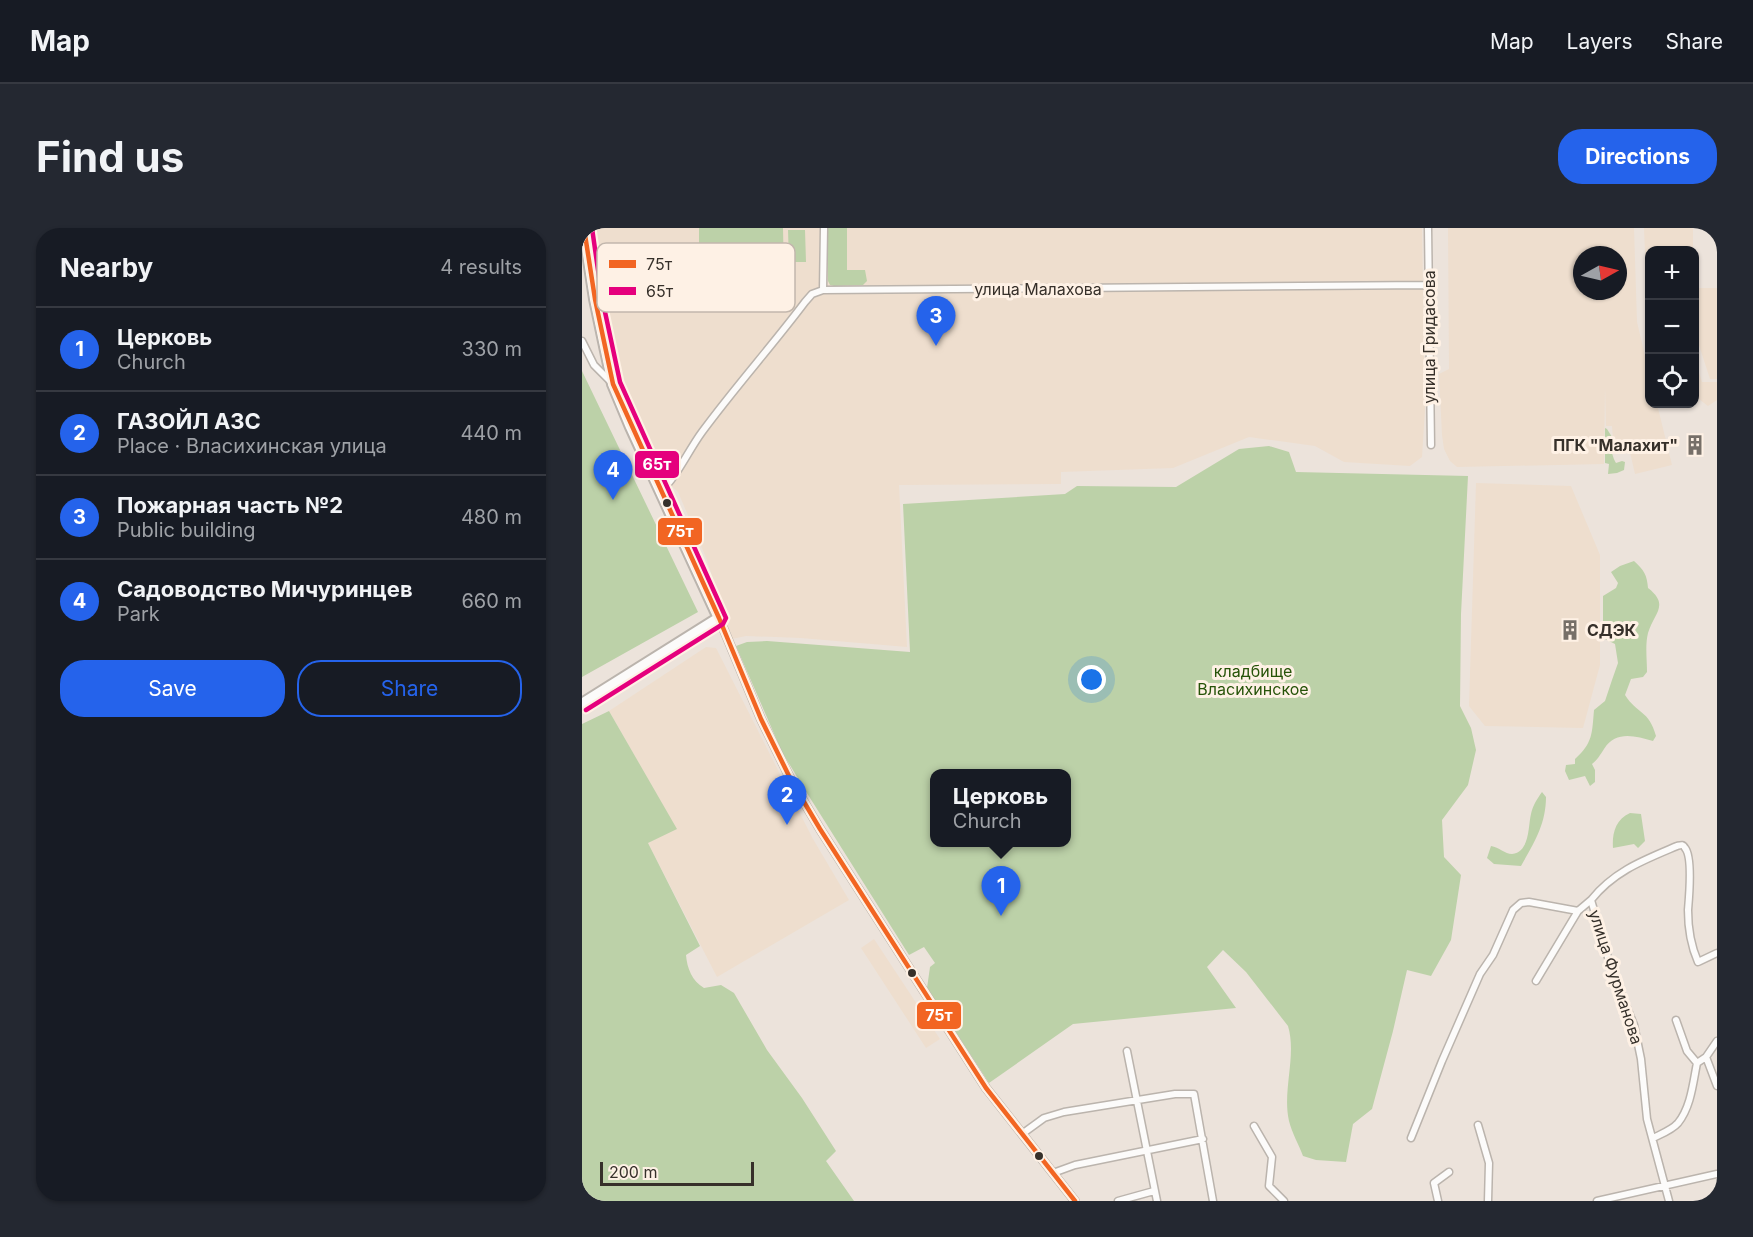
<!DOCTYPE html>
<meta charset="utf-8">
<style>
body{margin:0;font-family:Inter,sans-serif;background:#242831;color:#f1f3f6}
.controls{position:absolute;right:18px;top:18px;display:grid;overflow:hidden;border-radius:12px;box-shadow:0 2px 4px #0004}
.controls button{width:54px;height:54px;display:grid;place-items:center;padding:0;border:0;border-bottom:2px solid #363941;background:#171b24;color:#f1f3f6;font:30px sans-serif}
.compass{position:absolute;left:991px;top:18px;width:54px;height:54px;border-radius:50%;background:#171b24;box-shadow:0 2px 4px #0004;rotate:82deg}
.scale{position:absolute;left:18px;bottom:15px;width:154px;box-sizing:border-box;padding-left:6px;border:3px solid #36302a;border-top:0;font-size:16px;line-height:21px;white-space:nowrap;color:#36302a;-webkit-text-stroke:4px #fef1e5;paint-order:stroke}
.you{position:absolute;left:510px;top:452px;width:21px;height:21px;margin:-15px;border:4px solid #fff;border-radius:50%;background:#1a73e8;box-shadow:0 0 0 9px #1a73e833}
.badge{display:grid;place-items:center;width:39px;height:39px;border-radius:50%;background:#2563eb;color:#fff;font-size:20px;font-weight:700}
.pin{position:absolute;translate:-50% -50px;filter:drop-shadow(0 2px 3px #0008)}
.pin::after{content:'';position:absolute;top:32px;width:21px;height:18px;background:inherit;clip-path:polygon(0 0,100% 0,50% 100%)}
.popup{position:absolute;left:348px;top:541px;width:141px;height:78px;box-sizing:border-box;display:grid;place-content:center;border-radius:12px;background:#171b24;filter:drop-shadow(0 2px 4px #0005);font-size:20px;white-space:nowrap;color:#9ea1a6}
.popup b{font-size:22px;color:#f1f3f6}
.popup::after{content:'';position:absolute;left:50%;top:100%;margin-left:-12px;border:12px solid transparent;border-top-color:#171b24}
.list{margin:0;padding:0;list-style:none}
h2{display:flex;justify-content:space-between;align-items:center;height:78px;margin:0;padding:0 24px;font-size:26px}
h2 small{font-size:20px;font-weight:400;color:#9ea1a6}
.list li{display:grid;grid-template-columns:39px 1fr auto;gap:18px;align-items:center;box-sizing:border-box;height:84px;padding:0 24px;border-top:2px solid #363941}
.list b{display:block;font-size:22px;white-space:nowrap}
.list p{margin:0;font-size:20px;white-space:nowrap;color:#9ea1a6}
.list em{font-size:20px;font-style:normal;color:#9ea1a6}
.actions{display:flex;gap:12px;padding:18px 24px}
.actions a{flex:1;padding:14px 0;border:2px solid #2563eb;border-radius:24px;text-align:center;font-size:21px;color:#2563eb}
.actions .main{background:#2563eb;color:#fff}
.icon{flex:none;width:33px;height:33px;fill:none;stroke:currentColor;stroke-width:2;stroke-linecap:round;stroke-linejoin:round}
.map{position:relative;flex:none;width:1135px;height:973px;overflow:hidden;border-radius:24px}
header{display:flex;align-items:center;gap:36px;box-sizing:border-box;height:84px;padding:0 30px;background:#171b24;border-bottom:2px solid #363941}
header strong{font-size:28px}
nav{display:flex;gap:33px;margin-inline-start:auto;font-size:21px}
.intro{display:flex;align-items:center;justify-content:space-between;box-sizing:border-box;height:144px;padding:0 36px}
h1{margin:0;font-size:42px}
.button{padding:15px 27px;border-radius:24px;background:#2563eb;color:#fff;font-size:21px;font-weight:700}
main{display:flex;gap:36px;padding:0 36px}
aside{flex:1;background:#171b24;border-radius:24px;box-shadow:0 2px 4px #0004}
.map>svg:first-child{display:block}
</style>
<header>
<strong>Map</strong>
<nav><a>Map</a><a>Layers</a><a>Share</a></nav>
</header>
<div class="intro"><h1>Find us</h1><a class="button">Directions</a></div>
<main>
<aside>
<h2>Nearby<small>4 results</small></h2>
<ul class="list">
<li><span class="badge">1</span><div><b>Церковь</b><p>Church</p></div><em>330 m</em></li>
<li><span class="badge">2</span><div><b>ГАЗОЙЛ АЗС</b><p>Place · Власихинская улица</p></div><em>440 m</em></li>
<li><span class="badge">3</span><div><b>Пожарная часть №2</b><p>Public building</p></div><em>480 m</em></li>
<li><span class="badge">4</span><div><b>Садоводство Мичуринцев</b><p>Park</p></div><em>660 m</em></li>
</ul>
<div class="actions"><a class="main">Save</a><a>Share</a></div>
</aside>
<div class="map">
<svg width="1135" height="973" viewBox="0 0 1135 973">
<rect width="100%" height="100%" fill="#ece3db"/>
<!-- built -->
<path fill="#eedece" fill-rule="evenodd" d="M 12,0 L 840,0 L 843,181 L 840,229 L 828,238 L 762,234 L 733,218 L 667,209 L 591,240 L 479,244 L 479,256 L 317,257 L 325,419 L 219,410 L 164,408 L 150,411 L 125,332 L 96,264 L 76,245 L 44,173 L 30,123 L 19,61 Z
M 866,0 L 1052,0 L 1055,94 L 1067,145 L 1068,176 L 1075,176 L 1090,237 L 1053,246 L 1047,220 L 1032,223 L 1030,198 L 1024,198 L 1023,158 L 1022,236 L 875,239 L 868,233 L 862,221 L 860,207 L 857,146 L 867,141 ZM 1000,27 L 1036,27 L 1036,63 L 1000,63 Z
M 1062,0 L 1111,0 L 1111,22 L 1068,22 L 1067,81 L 1065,76 Z
M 1117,60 L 1135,60 L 1135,151 L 1128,151 L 1115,111 L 1113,63 Z
M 1113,132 L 1120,154 L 1135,154 L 1135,172 L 1126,178 L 1113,168 Z
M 894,255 L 989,258 L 1018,327 L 1018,437 L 1001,500 L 903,498 L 887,478 Z
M 124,419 L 134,420 L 231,611 L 267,672 L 135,749 L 66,615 L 94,600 L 27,483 Z
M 292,711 L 358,811 L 344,820 L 279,720 Z"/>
<!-- green -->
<path fill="#bcd1a8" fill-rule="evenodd" d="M 117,0 L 201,0 L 202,45 L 117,46 Z
M 245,0 L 265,0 L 265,42 L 283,42 L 285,53 L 281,57 L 252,58 L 248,57 L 246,53 Z
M 206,2 L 223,2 L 224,34 L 207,34 Z
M 68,67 L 81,69 L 81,74 L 71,82 L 65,79 L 65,71 Z
M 0,143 L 116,384 L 0,449 Z
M 1023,200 L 1025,201 L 1030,209 C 1027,216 1030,228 1034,235 L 1040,233 L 1043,234 L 1042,242 L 1035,245 L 1026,246 L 1027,236 L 1023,235 Z
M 687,218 L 707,224 L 714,244 L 886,248 L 879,386 L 878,478 L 889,500 L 894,522 L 886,557 L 860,592 L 862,629 L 879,647 L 869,712 L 849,748 L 825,742 L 811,803 L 790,881 L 771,896 L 764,934 L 734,932 L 721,928 C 717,917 710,905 707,893 C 700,862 715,828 706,798 L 664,744 L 641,722 L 625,739 L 654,780 L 491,796 L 407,855 L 345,760 L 348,739 L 353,735 L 342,719 L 327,727 L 223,562 L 200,524 L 154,418 L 165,414 L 185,413 L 328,424 L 321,276 L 483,266 L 495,258 L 594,259 L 657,221 ZM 353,546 L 485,546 L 485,614 L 353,614 Z
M 77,227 C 85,225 90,229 93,236 L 89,243 C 81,246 75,240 73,233 Z
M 1052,333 C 1062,342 1065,347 1066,360 C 1088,377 1072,385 1066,405 C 1063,417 1065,432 1065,444 L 1061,449 L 1049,451 L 1043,467 C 1055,486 1067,482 1074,508 L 1071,513 C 1053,508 1034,502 1022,521 C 1018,527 1016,531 1010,536 L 1013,542 L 1013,554 L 1008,558 L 1003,548 L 987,552 L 983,543 L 984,537 L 993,536 L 993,531 C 1011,515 1010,505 1012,482 L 1023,473 L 1030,452 L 1036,435 L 1033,416 L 1021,410 L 1021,368 L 1034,360 L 1036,355 L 1029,344 L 1038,338 Z
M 27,483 L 95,601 L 66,615 L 118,718 L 104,727 C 105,740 110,753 122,760 L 139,757 L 152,765 L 185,822 L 220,870 L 254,923 L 244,933 L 272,973 L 0,973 L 0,496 Z
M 960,564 L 964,569 C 964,596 952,615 939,638 L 912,636 L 905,630 L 909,618 C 917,619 923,626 930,626 C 948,624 946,598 949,586 C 951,577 955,571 960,564 Z
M 1048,585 L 1059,586 L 1063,613 L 1056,620 L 1052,616 L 1031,620 C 1030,606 1033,592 1048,585 Z"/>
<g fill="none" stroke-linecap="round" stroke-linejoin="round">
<!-- minor casing -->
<g stroke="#bbb4ad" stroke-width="9">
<path id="minor" d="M 846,0 L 849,217
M 241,62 L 242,0
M 0,113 L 12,137 L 29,154
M 78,264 C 95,249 106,223 120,204 C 153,159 190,118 223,74 L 230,66 L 241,62 L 846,57
M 1009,672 C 1032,643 1062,632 1095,618 C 1099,617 1101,616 1103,620 C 1111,629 1107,670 1106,682 C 1106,699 1109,718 1116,734 L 1135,725
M 954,753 L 996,683 L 1009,672 L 1030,743 L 1052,797 L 1059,831 L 1065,891 L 1087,973
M 1094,792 L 1105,823 L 1115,835
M 1135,813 L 1124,829 L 1135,858
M 545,823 L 575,973
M 896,897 L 907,935 L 906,973
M 672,898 L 690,929 L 687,958 L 702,973
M 440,906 L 462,890 L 482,884 L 593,866 L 612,866 L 631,973
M 829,910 L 860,833 L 898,746 L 911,727 L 931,682 L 939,675 L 947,674 L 996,683
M 1071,910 C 1079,906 1090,902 1096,895 C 1109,879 1111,855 1115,835 L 1124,829
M 471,945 L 493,937 L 621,911
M 536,973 L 572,963
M 856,973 L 852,955 L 867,944
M 1015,973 L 1135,946"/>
</g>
<!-- tertiary casing -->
<g stroke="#bbb4ad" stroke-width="10">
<path id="tertiary" d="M 137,390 L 179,491 L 209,552 L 238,601 L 404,860 L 493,973"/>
</g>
<!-- trunk casing -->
<g stroke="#bbb4ad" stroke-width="14">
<path id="trunk" d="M 0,476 L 137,390 L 49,199 L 31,156 L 13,71 L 2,0"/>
</g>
<!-- minor -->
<use href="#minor" stroke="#fcfbfa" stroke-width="6"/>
<!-- tertiary -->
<use href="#tertiary" stroke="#fcfbfa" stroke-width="8"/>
<!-- trunk -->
<use href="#trunk" stroke="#fcfbfa" stroke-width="10"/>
<!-- bus-1 casing -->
<g stroke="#fef1e5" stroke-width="9">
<path id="bus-1" d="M 2,0 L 13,71 L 31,156 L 137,390 L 179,491 L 209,552 L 238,601 L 404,860 L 493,973"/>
</g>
<!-- bus-2 casing -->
<g stroke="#fef1e5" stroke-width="9">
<path id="bus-2" d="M 4,482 L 141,396 L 144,390 L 38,154 L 20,70 L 10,0"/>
</g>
<!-- bus-1 -->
<use href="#bus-1" stroke="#f26522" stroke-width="4.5"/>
<!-- bus-2 -->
<use href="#bus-2" stroke="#e5007d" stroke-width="4.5"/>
</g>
<!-- icons -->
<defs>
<g id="building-bare" transform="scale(1.62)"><path d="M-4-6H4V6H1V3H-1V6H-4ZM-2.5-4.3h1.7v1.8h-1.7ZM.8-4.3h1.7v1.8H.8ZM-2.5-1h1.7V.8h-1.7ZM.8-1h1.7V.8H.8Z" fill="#766f68" stroke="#fef1e5" stroke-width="2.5" paint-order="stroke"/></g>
</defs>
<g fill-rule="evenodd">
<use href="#building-bare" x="1113" y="217"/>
<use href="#building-bare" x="988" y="402"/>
</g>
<!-- markers -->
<g fill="#36302a" stroke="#fef1e5" stroke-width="2">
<circle cx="85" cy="275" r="5"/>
<circle cx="330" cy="745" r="5"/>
<circle cx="457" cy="928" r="5"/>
</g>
<g text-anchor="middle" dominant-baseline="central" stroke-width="6" stroke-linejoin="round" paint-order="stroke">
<!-- street labels -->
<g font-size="16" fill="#36302a" stroke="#fef1e5">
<text x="456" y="61">улица Малахова</text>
<text transform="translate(847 109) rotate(-90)">улица Гридасова</text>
<text transform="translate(1034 749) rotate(72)">улица Фурманова</text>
</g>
<!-- poi labels -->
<g font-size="16" font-weight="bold" fill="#36302a" stroke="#fef1e5" text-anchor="end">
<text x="1096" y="217">ПГК "Малахит"</text>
<text x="1005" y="402" text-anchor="start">СДЭК</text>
</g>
<!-- park labels -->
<g font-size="16" fill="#265308" stroke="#fef1e5">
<text x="671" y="443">кладбище<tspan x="671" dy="18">Власихинское</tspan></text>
</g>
</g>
<!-- legend -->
<rect x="15" y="15" width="198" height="69" rx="9" fill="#fef1e5" stroke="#c2b7ad" stroke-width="1.5"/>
<rect x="27" y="32" width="27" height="8" fill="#f26522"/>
<rect x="27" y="59" width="27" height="8" fill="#e5007d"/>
<g font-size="16" fill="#36302a">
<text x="64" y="42">75т</text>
<text x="64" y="69">65т</text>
</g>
<g stroke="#fef1e5" stroke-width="2">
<rect x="52" y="222" width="46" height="29" rx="6" fill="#e5007d"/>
<rect x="75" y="289" width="46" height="29" rx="6" fill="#f26522"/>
<rect x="334" y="773" width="46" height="29" rx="6" fill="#f26522"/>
</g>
<g font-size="16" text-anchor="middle" font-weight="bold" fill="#fff">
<text x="75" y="242">65т</text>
<text x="98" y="309">75т</text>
<text x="357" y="793">75т</text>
</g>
</svg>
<div class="controls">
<button>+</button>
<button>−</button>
<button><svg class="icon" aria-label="locate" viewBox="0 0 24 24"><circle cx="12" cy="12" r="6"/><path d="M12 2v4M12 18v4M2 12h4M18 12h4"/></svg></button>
</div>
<svg class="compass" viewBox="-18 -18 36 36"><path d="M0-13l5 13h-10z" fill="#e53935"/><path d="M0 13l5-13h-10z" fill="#9ea1a6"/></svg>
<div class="scale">200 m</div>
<div class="you"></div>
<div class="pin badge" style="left:419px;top:688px">1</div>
<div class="popup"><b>Церковь</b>Church</div>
<div class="pin badge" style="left:205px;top:597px">2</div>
<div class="pin badge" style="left:354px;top:118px">3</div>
<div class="pin badge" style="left:31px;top:272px">4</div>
</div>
</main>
